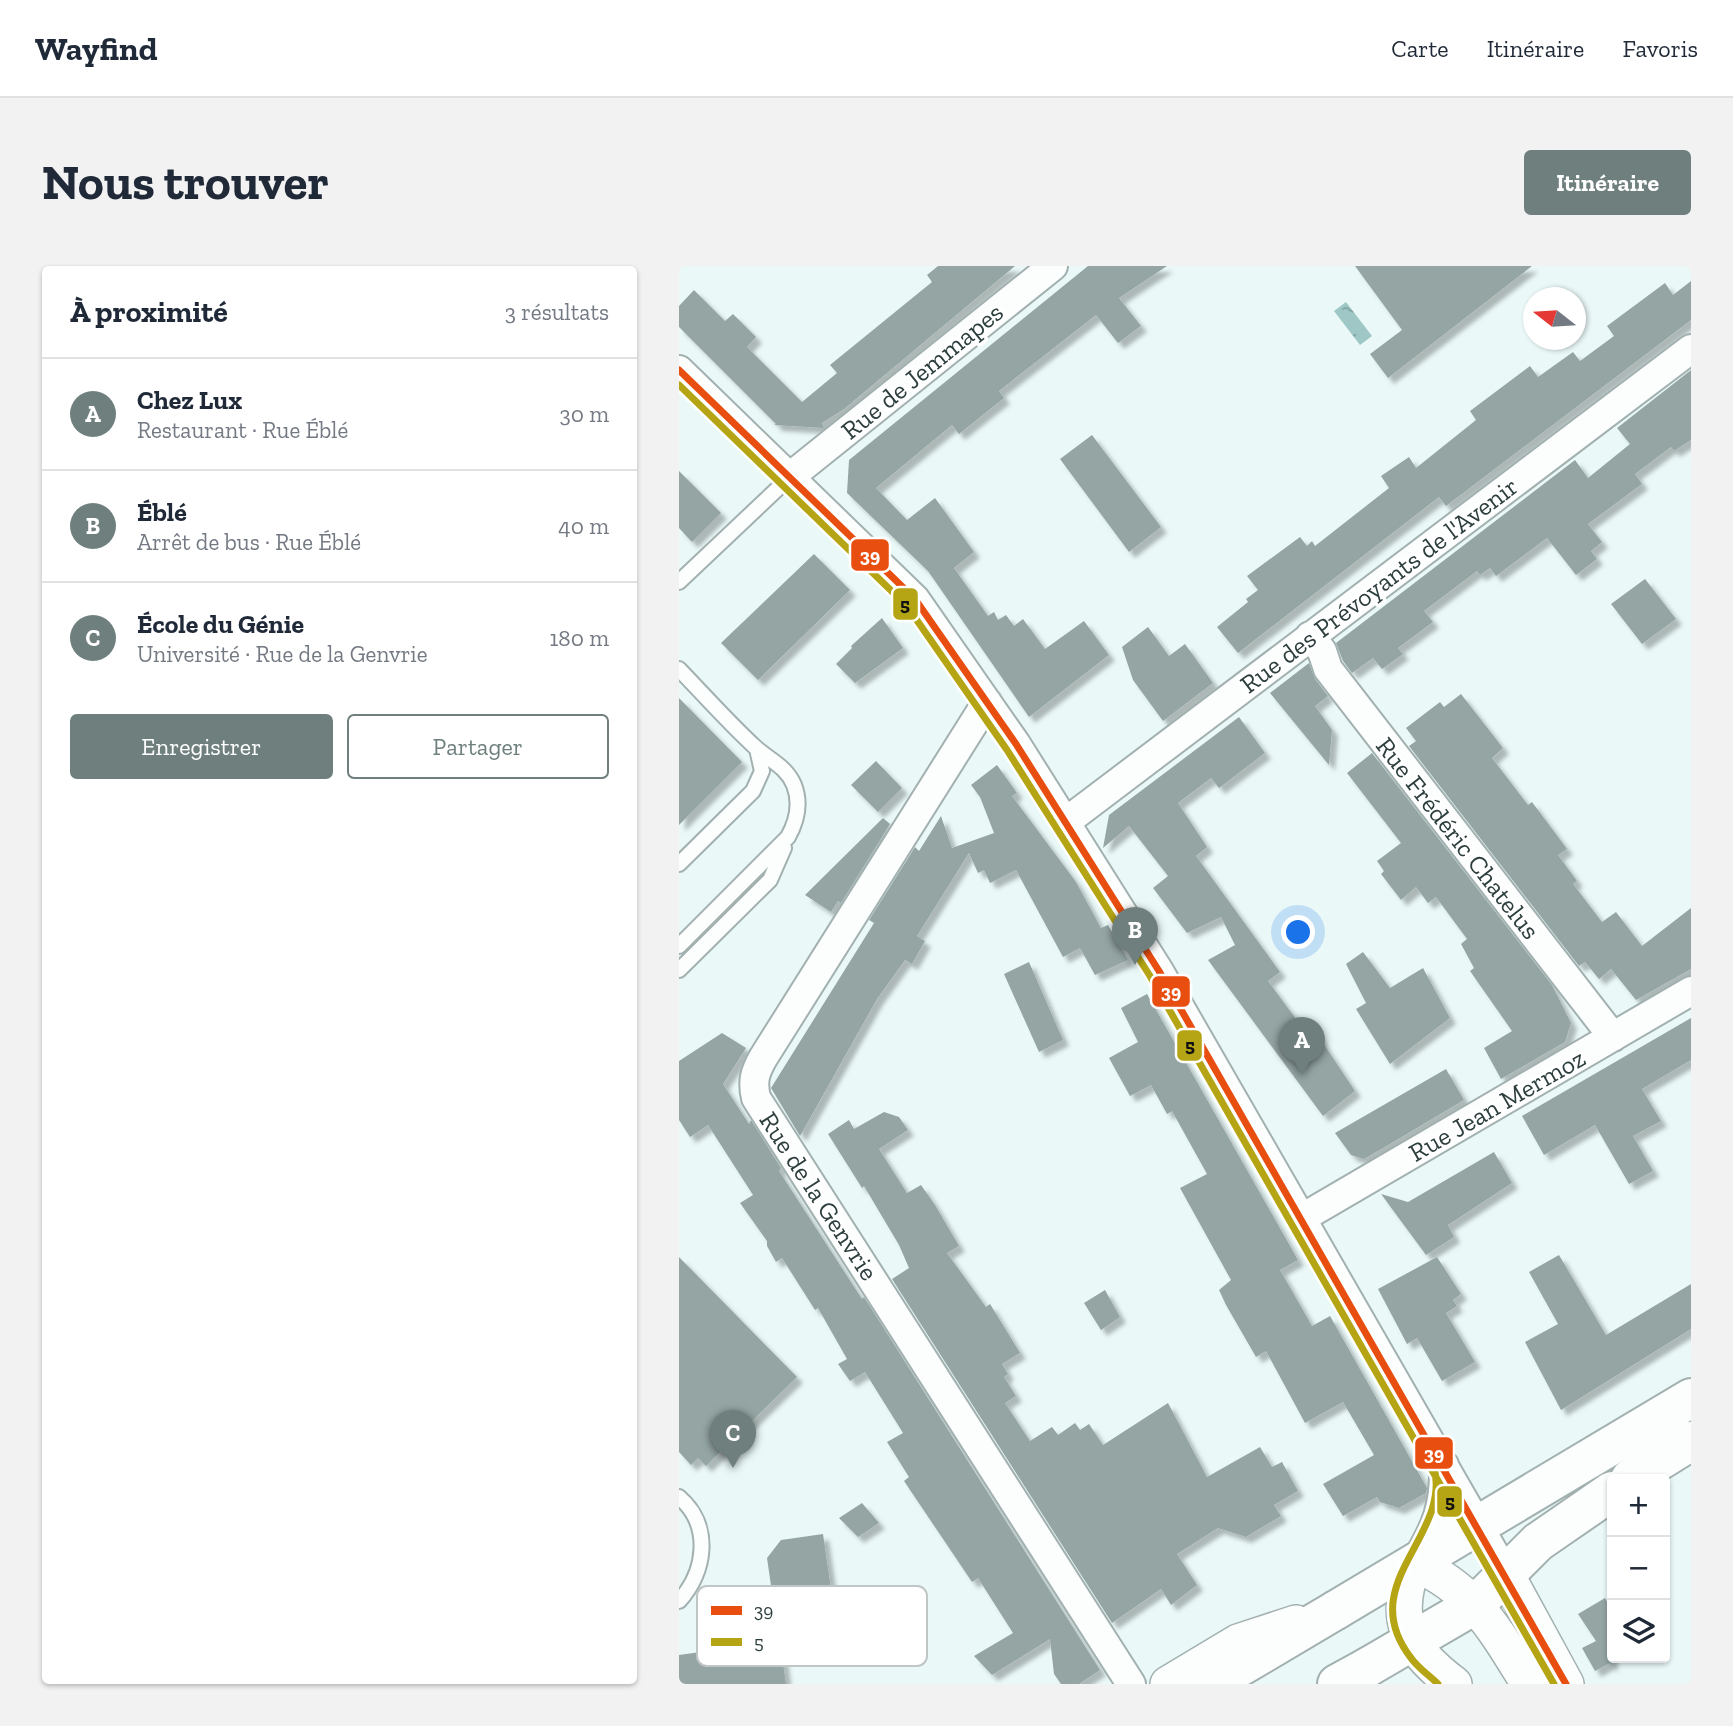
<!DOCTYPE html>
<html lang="fr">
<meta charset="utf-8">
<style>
body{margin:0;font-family:"Zilla Slab",serif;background:#f2f2f3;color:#1f2937}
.controls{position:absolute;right:21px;bottom:21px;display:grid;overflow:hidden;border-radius:7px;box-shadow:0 2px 5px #0004}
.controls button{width:63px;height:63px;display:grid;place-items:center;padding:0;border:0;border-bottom:2px solid #e0e1e3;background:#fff;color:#1f2937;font:35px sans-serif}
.compass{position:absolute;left:844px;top:21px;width:63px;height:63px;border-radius:50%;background:#fff;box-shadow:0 2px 5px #0004;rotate:287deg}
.you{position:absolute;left:620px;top:667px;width:24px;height:24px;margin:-18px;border:5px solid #fff;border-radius:50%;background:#1a73e8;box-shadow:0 0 0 10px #1a73e833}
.badge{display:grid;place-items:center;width:46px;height:46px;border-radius:50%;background:#6e7f7e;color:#fff;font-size:23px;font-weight:700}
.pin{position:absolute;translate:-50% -58px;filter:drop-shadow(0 2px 4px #0008)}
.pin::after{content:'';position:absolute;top:37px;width:24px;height:21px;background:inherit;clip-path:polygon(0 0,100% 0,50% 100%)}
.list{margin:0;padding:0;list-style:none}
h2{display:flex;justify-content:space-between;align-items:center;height:91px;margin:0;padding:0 28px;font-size:30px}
h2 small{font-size:23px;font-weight:400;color:#747a83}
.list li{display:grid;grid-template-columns:46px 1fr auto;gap:21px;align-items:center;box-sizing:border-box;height:112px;padding:0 28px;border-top:2px solid #e0e1e3}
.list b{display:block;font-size:26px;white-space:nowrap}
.list p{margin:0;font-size:23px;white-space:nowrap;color:#747a83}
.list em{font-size:23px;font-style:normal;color:#747a83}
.actions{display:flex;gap:14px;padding:21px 28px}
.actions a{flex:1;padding:16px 0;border:2px solid #6e7f7e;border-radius:7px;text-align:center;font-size:24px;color:#6e7f7e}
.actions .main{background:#6e7f7e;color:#fff}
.icon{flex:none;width:38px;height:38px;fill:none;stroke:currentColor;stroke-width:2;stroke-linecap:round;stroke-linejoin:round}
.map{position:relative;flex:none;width:1012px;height:1418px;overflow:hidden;border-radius:7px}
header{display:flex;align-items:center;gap:42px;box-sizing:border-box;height:98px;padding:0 35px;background:#fff;border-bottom:2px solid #e0e1e3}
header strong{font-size:33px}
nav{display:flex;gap:38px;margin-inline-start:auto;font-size:24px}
.intro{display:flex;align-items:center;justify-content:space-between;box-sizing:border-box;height:168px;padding:0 42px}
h1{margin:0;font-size:49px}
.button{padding:18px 32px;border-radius:7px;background:#6e7f7e;color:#fff;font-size:24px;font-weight:700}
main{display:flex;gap:42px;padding:0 42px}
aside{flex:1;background:#fff;border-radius:7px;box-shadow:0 2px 5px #0004}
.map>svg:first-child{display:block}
</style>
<header>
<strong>Wayfind</strong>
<nav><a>Carte</a><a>Itinéraire</a><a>Favoris</a></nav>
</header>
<div class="intro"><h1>Nous trouver</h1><a class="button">Itinéraire</a></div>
<main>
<aside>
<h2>À proximité<small>3 résultats</small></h2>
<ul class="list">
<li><span class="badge">A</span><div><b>Chez Lux</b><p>Restaurant · Rue Éblé</p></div><em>30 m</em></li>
<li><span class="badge">B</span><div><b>Éblé</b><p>Arrêt de bus · Rue Éblé</p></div><em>40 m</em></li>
<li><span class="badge">C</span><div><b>École du Génie</b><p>Université · Rue de la Genvrie</p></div><em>180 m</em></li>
</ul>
<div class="actions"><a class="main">Enregistrer</a><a>Partager</a></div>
</aside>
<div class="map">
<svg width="1012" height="1418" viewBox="0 0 1012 1418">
<defs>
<pattern id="water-ripples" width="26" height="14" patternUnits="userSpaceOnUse" patternTransform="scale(1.75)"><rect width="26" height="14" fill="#9ec7c5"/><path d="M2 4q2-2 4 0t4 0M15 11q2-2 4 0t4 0" fill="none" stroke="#81a3a1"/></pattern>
<filter id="shadow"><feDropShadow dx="6" dy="6" stdDeviation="2" flood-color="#0004"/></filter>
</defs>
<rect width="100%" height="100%" fill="#eaf9f8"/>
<!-- water -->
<path fill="url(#water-ripples)" d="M 667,36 L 693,70 L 681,79 L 655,45 Z"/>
<!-- building -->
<path fill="#94a5a4" filter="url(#shadow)" d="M 259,0 L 336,0 L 165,143 L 143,157 L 145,162 L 95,159 L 97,158 L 0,61 L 0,40 L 15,24 L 46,55 L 54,48 L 77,71 L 68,81 L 123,136 L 158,107 L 151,99 L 253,16 L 248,9 Z
M 409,0 L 488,0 L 440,32 L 462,60 L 439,77 L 417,49 L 320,125 L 325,132 L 280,168 L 273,159 L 197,222 L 228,254 L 256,232 L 295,286 L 275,302 L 309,350 L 315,346 L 319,354 L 327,349 L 335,360 L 344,353 L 366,383 L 405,355 L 430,389 L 350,451 L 249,305 L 168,227 L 170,194 Z
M 676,0 L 853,0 L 709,112 L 691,88 L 723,64 Z
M 1012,15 L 1012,54 L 767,240 L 760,231 L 559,387 L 538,361 L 569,336 L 567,333 L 579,324 L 568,310 L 621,271 L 628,280 L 633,275 L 636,280 L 710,222 L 702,210 L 730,191 L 737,202 L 797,154 L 791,145 L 851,100 L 859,111 L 894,86 L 901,95 L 935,70 L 928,60 L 986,17 L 994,29 Z
M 1012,104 L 1012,174 L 995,185 L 992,181 L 956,208 L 963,218 L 909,258 L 923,276 L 912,285 L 918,293 L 897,309 L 868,272 L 817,310 L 811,302 L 801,309 L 798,305 L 745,345 L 754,356 L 719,382 L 724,388 L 703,403 L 694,392 L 673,407 L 664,395 L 657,377 L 896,194 L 909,212 L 951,178 L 938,162 Z
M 413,169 L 482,261 L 450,286 L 381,193 Z
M 0,205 L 42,247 L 13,276 L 0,262 Z
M 135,288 L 171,324 L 79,414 L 42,377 Z
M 966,313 L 997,353 L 963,378 L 932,338 Z
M 203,352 L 224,382 L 176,417 L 157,398 L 173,382 L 172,380 Z
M 469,361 L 490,390 L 506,378 L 534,417 L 484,455 L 454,414 L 443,381 Z
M 630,397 L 636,413 L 649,430 L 636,440 L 653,464 L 650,499 L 591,427 Z
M 782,428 L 824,482 L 813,492 L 849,539 L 853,536 L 888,583 L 879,589 L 898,615 L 894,618 L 923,656 L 937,646 L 963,680 L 1012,642 L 1012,703 L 957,734 L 932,703 L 920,713 L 906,696 L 900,700 L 730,480 L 737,475 L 727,462 L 761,436 L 765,441 Z
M 0,432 L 63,496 L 0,559 Z
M 560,451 L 586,487 L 540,522 L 532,512 L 499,537 L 528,581 L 517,590 L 601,706 L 589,715 L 631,772 L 638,768 L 676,825 L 644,850 L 529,694 L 556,679 L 542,651 L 508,667 L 474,622 L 489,610 L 450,560 L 424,582 L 430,549 Z
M 693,487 L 873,719 L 892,757 L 886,776 L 822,813 L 805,782 L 833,765 L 791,705 L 795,702 L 782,678 L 788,673 L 757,631 L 749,637 L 737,621 L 722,634 L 702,608 L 705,605 L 698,595 L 722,577 L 668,507 Z
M 197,495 L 223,522 L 199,546 L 172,519 Z
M 318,499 L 338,527 L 333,530 L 397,616 L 422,662 L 429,659 L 449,694 L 416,709 L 401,682 L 384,691 L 337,604 L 311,617 L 305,604 L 299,607 L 290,587 L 238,670 L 246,675 L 233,698 L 226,694 L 198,733 L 121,870 L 92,822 L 195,657 L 190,654 L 236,581 L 240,585 L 262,550 L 273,582 L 315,567 L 301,531 L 292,519 Z
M 204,552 L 211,558 L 162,637 L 159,635 L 152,646 L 126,629 Z
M 684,686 L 711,722 L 744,702 L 771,752 L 711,798 L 677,743 L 687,737 L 667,698 Z
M 350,696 L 384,774 L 360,786 L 325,708 Z
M 468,728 L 619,994 L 601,1004 L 633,1060 L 651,1050 L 748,1222 L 747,1227 L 720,1242 L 701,1236 L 698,1231 L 664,1250 L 644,1218 L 695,1189 L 664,1136 L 626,1157 L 587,1085 L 577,1091 L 547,1039 L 540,1024 L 552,1014 L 501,922 L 528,908 L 493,845 L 488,848 L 472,819 L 451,830 L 430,792 L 459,776 L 442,742 Z
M 1012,752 L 1012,794 L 963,823 L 982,855 L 954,870 L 974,905 L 950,918 L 916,859 L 865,889 L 843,850 Z
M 43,767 L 67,782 L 44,818 L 70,858 L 72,854 L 102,902 L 100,905 L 183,1033 L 185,1031 L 421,1404 L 400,1418 L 382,1418 L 375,1408 L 371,1373 L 313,1409 L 295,1390 L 334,1367 L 299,1312 L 293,1316 L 225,1215 L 230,1211 L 208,1176 L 224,1167 L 186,1106 L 171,1115 L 159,1098 L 168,1093 L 139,1042 L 136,1044 L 103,992 L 97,996 L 88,980 L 88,975 L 61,937 L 74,929 L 29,859 L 11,871 L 0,854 L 0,795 Z
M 767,803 L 785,834 L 711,878 L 685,893 L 672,889 L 656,867 Z
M 205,846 L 220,851 L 229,864 L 200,883 L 228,927 L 242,919 L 256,939 L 280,980 L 268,987 L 307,1041 L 311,1038 L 341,1087 L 323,1098 L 329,1108 L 325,1111 L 337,1130 L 326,1137 L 351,1175 L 373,1161 L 379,1169 L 396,1157 L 401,1164 L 410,1158 L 424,1179 L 489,1137 L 528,1211 L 581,1181 L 593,1201 L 603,1196 L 619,1225 L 595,1239 L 602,1250 L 567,1271 L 539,1262 L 498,1288 L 518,1319 L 492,1339 L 482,1323 L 433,1357 L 213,1013 L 230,1002 L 220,979 L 185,920 L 183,922 L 149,868 L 170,854 L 175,863 Z
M 815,886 L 833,917 L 769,959 L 775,971 L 747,989 L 702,928 L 729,936 Z
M 880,989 L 927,1069 L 1012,1018 L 1012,1063 L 882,1144 L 846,1076 L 879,1058 L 850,1006 Z
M 0,991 L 118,1111 L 27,1200 L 19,1192 L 12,1199 L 0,1186 Z
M 758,991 L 782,1028 L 774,1034 L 778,1040 L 767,1047 L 796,1096 L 763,1115 L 738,1072 L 728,1078 L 699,1023 Z
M 426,1024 L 441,1051 L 422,1064 L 405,1037 Z
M 183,1237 L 200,1257 L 179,1271 L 160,1252 Z
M 144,1268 L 153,1330 L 125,1334 L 127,1350 L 97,1354 L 88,1292 L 102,1274 Z
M 926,1332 L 933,1344 L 933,1401 L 931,1397 L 916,1405 L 903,1382 L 917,1375 L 899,1348 Z
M 101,1375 L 107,1418 L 0,1418 L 0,1389 Z"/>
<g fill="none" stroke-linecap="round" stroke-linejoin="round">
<!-- service casing -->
<g stroke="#a2b1b0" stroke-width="18">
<path id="service" d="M 0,316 L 112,210
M 0,403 C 25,429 50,457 76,481 C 90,494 107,500 115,519 C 122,537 118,555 109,571 L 0,680
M 0,598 L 74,525 L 83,505 L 78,483
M 0,704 L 91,614 L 105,582
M 0,1231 C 33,1259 27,1306 0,1335"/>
</g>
<!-- minor casing -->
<g stroke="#a2b1b0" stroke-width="32">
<path id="minor" d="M 0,104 L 236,333 L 337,478 L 480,705 L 827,1308
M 112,210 L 374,0
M 631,370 L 643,385 L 649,403 L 934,771
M 308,436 L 84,792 C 76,806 73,815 77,832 L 452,1418
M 388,555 L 1012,83
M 623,952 L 1012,725
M 737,1295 C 758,1260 766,1240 765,1199"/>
</g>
<!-- tertiary casing -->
<g stroke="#a2b1b0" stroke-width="38">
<path id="tertiary" d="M 827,1308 L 887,1418
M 489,1418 L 559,1376 L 617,1357
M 775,1418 C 728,1383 713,1353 735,1297 C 796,1324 816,1364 850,1418"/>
</g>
<!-- primary casing -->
<g stroke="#a2b1b0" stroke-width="42">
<path id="primary" d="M 951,1213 L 1012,1175
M 657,1344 L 1012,1132
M 689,1401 L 797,1338 L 859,1276 L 933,1225"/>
</g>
<!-- trunk casing -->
<g stroke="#a2b1b0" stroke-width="42">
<path id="trunk" d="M 532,1418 L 657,1344
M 658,1418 L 689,1401"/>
</g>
<!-- service -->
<use href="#service" stroke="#fcfefe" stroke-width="14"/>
<!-- minor -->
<use href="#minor" stroke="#fcfefe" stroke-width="28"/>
<!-- tertiary -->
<use href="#tertiary" stroke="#fcfefe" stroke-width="35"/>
<!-- primary -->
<use href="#primary" stroke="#fcfefe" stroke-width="38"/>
<!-- trunk -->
<use href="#trunk" stroke="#fcfefe" stroke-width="38"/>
<!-- bus-1 casing -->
<g stroke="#fff" stroke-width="12">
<path id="bus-1" d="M 0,104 L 236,333 L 337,478 L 480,705 L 887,1418"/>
</g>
<!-- bus-2 casing -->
<g stroke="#fff" stroke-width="12">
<path id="bus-2" d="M 0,119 L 228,340 L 328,484 L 471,710 L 875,1418
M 740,1178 C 745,1185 752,1192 755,1201 C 773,1271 674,1317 732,1392 C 739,1402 751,1410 759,1418"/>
</g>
<!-- bus-1 -->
<use href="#bus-1" stroke="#e84e0f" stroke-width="7"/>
<!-- bus-2 -->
<use href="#bus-2" stroke="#b5a515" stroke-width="7"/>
</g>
<g text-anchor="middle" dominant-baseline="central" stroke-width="7" stroke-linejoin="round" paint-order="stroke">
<!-- street labels -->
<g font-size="26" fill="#2c3e3d" stroke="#fff">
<text transform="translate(243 105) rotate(-39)">Rue de Jemmapes</text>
<text transform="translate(700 319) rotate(-37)">Rue des Prévoyants de l'Avenir</text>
<text transform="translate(779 572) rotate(52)">Rue Frédéric Chatelus</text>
<text transform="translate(818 839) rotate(-30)">Rue Jean Mermoz</text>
<text transform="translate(140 930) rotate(57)">Rue de la Genvrie</text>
</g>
</g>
<!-- legend -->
<rect x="18" y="1320" width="230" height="80" rx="10" fill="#fff" stroke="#c0c5c5" stroke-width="2"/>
<rect x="32" y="1340" width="31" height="9" fill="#e84e0f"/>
<rect x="32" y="1372" width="31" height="8" fill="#b5a515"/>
<g font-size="19" fill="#2c3e3d">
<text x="75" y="1351">39</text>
<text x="75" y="1383">5</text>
</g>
<g stroke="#fff" stroke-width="2.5">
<rect x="171" y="272" width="40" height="34" rx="7" fill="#e84e0f"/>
<rect x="213" y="321" width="27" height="34" rx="7" fill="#b5a515"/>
<rect x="472" y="709" width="40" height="33" rx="7" fill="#e84e0f"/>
<rect x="497" y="763" width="27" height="33" rx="7" fill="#b5a515"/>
<rect x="735" y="1170" width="40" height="34" rx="7" fill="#e84e0f"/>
<rect x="757" y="1219" width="27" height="33" rx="7" fill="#b5a515"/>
</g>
<g font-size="19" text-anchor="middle" font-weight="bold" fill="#fff">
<text x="191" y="296">39</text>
<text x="492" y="732">39</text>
<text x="755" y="1194">39</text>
</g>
<g font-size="19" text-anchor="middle" font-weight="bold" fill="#111">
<text x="226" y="345">5</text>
<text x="511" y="786">5</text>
<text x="771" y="1242">5</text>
</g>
</svg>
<div class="controls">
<button>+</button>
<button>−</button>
<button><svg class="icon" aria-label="layers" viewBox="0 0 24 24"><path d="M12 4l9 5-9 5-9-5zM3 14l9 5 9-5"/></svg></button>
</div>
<svg class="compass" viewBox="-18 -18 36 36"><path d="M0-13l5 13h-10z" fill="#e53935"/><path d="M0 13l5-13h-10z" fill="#747a83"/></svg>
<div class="you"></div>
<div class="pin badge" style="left:623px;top:809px">A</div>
<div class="pin badge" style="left:456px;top:699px">B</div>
<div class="pin badge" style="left:54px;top:1202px">C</div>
</div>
</main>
